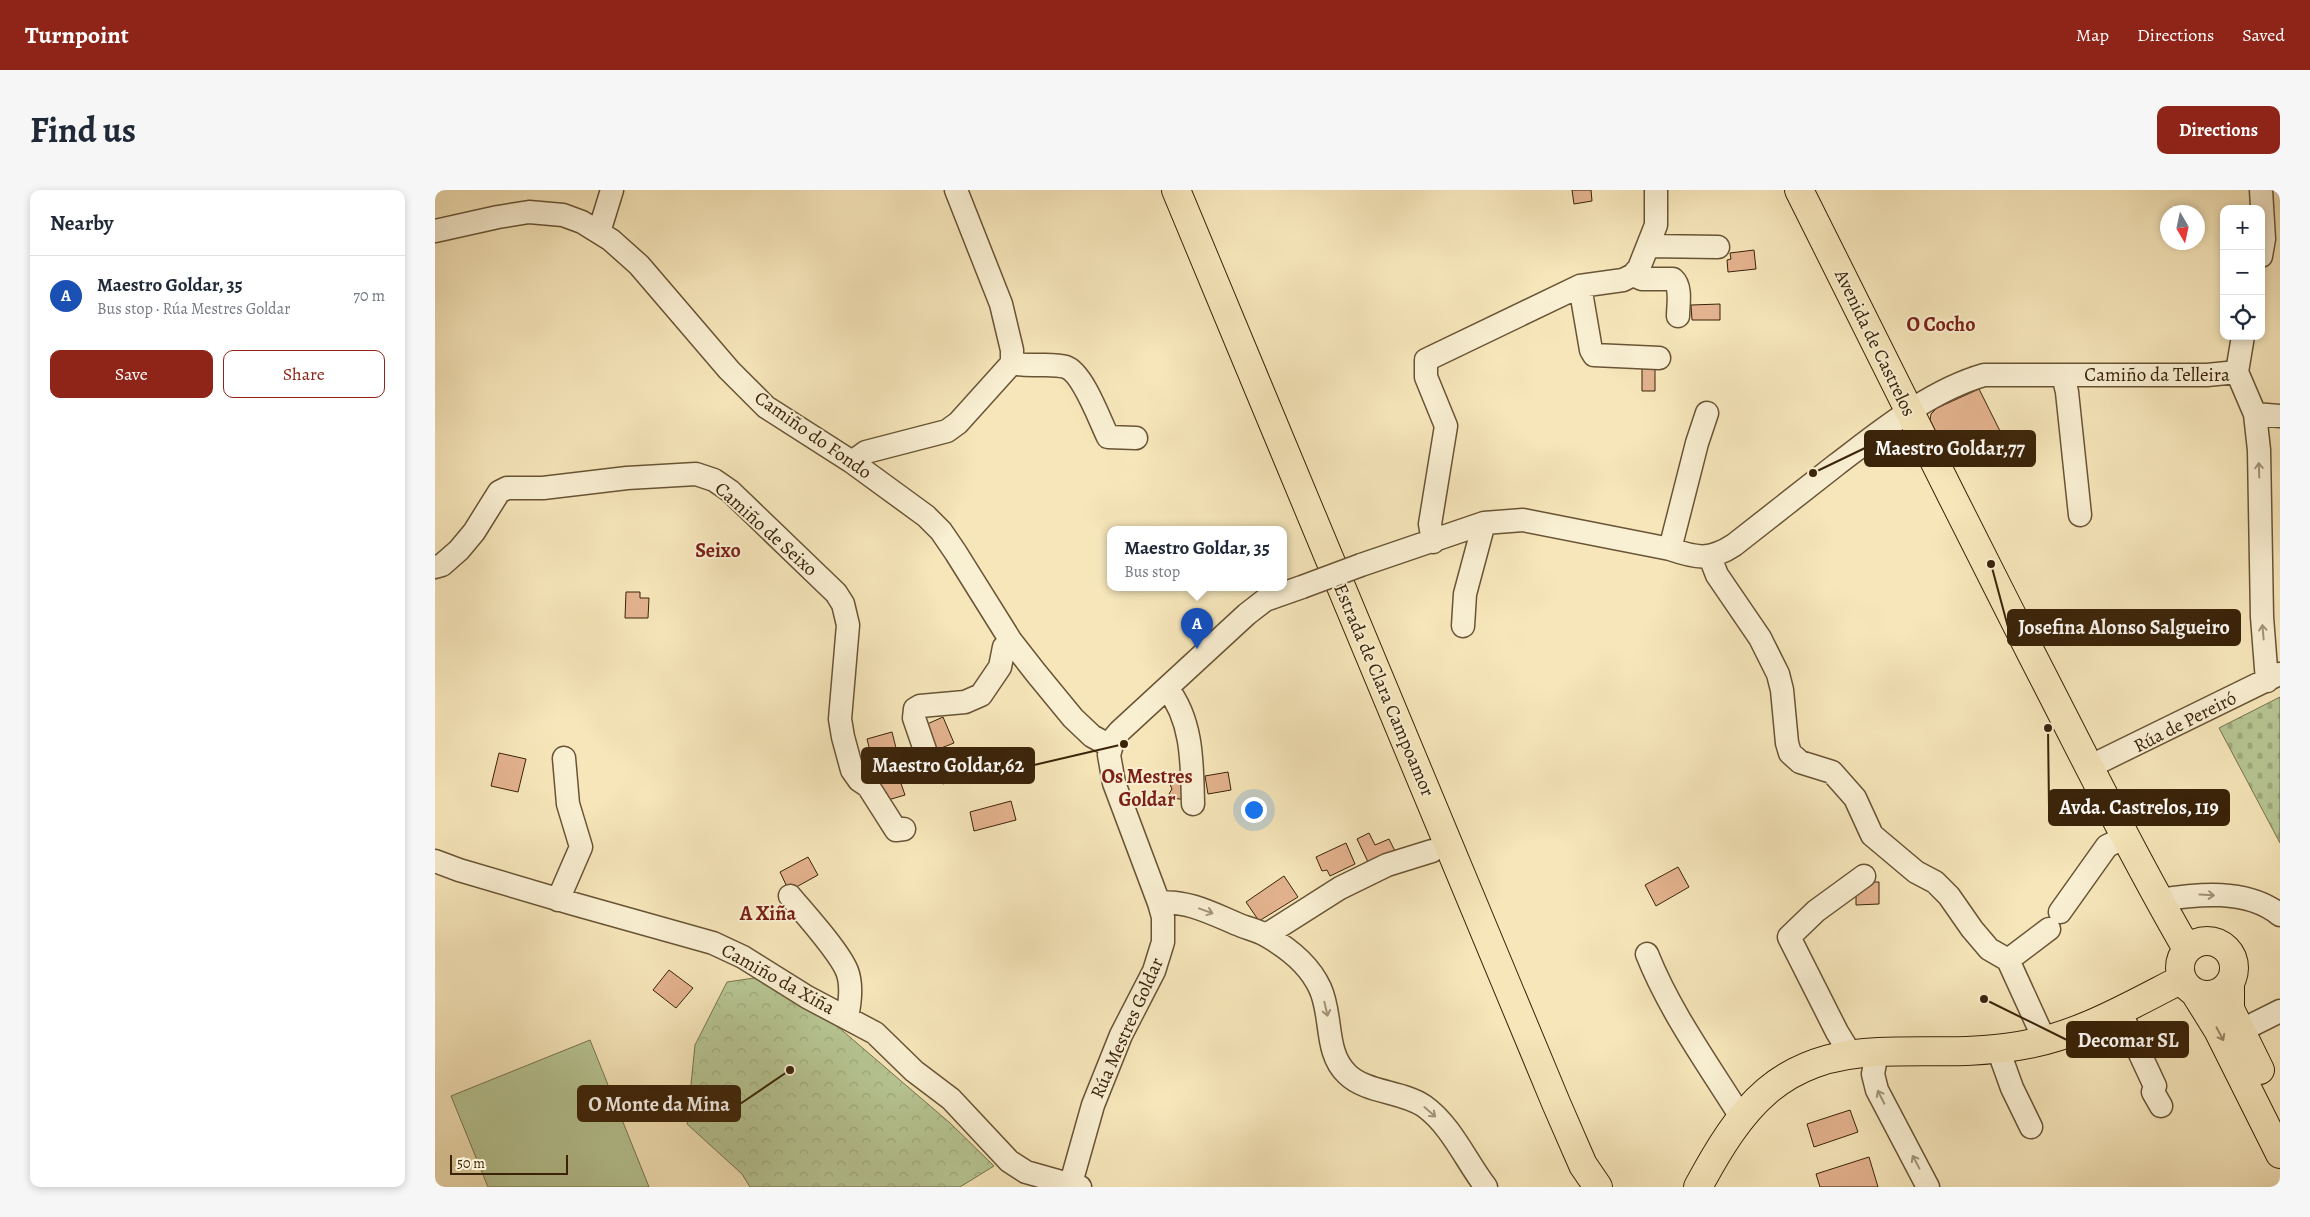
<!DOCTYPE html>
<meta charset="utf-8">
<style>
body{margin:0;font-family:Alegreya,serif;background:#f6f6f7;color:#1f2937}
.controls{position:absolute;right:15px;top:15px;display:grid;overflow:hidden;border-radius:10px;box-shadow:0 2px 8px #0003}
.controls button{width:45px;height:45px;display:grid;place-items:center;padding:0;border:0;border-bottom:1px solid #e0e1e3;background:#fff;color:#1f2937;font:25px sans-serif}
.compass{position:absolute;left:1725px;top:15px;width:45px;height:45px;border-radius:50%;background:#fff;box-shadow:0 2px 8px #0003;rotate:171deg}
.scale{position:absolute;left:15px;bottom:12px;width:118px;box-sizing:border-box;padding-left:5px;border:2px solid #3a2309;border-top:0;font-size:14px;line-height:18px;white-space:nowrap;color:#3a2309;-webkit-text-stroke:4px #f9efd2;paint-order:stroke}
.you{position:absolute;left:818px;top:619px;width:18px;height:18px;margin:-12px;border:4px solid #fff;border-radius:50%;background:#1a73e8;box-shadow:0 0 0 8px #1a73e833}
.badge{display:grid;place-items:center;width:32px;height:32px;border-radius:50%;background:#8f2418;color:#fff;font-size:16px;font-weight:700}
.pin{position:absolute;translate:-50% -41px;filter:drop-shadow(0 1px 2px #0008)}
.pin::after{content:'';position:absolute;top:26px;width:18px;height:15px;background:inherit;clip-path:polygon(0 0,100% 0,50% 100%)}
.popup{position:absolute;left:672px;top:336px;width:180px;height:65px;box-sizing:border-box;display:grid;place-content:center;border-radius:10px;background:#fff;filter:drop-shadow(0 1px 4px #0005);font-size:16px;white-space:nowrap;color:#747a83}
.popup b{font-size:19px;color:#1f2937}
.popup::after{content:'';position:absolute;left:50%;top:100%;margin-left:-10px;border:10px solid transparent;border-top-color:#fff}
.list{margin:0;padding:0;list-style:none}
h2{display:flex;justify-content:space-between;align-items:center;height:65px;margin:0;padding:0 20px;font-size:21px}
h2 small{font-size:16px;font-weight:400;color:#747a83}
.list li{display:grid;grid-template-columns:32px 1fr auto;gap:15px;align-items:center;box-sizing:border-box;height:80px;padding:0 20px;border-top:1px solid #e0e1e3}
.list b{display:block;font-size:19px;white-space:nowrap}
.list p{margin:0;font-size:16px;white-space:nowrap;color:#747a83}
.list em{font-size:16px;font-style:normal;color:#747a83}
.actions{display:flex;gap:10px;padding:15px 20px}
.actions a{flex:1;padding:11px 0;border:1px solid #8f2418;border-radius:10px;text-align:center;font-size:18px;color:#8f2418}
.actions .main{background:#8f2418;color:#fff}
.icon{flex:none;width:28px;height:28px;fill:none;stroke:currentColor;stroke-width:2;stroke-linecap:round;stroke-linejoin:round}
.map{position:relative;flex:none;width:1845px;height:997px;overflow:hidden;border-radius:10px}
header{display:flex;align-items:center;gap:30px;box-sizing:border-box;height:70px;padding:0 25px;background:#8f2418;color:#fff}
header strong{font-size:24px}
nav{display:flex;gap:28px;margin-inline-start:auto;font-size:18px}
.intro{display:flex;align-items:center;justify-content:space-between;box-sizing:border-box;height:120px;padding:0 30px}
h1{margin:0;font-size:35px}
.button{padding:12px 22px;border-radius:10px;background:#8f2418;color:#fff;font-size:18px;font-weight:700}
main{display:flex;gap:30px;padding:0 30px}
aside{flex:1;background:#fff;border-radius:10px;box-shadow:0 2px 8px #0003}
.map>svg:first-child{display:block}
</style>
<header>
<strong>Turnpoint</strong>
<nav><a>Map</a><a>Directions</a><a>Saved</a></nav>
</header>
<div class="intro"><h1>Find us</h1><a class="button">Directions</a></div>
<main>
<aside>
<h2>Nearby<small></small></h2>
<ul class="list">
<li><span class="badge" style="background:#1a4fb4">A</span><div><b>Maestro Goldar, 35</b><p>Bus stop · Rúa Mestres Goldar</p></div><em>70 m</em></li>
</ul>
<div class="actions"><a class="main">Save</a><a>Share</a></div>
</aside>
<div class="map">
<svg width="1845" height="997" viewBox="0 0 1845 997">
<defs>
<pattern id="forest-crowns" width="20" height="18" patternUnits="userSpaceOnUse" patternTransform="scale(1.25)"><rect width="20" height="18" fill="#b7c694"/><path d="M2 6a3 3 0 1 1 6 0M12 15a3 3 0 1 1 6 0" fill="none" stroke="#9eaa7e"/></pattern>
<pattern id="cemetery-stones" width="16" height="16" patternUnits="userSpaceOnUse" patternTransform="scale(1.25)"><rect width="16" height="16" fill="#b7c694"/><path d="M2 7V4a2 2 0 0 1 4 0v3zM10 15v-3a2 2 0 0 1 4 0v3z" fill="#9eaa7e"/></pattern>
</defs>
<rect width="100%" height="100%" fill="#f6e6ba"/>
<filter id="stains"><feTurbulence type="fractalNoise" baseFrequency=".004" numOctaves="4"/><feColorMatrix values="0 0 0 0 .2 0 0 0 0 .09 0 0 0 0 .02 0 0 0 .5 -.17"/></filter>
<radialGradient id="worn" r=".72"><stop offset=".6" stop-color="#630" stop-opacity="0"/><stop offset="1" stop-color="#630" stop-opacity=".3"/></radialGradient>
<!-- forest -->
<path fill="url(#forest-crowns)" stroke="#78744e" d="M 326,787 L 395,830 L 515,933 L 559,976 L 525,997 L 315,997 L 307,984 L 252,934 L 260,855 L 292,792 Z"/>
<!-- cemetery -->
<path fill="url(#cemetery-stones)" stroke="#78744e" d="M 1845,507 L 1845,653 L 1784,538 Z"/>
<!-- pitch -->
<path fill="#b7c694" stroke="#78744e" d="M 155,850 L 214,997 L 53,997 L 16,906 Z"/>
<!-- building -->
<path fill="#e3b28e" stroke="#3a2309" d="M 1137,0 L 1156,0 L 1157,11 L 1139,14 Z
M 1319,60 L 1321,79 L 1293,82 L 1292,70 L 1296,69 L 1295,63 Z
M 1285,114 L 1285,130 L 1257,130 L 1256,115 Z
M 1207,172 L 1220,172 L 1220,201 L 1207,201 Z
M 1544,199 L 1569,249 L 1537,252 L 1510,261 L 1495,230 L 1496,224 L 1502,218 Z
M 191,402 L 205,402 L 205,408 L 214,408 L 213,428 L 190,428 Z
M 508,527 L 519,553 L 501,560 L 490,535 Z
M 457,542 L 463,566 L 438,573 L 432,549 Z
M 64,563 L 91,569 L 83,602 L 56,596 Z
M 526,566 L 533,585 L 508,594 L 501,574 Z
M 462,582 L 470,605 L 453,610 L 451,602 L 447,603 L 442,588 Z
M 793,582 L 796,600 L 773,604 L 770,586 Z
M 754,589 L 752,610 L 737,608 L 734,604 L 737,599 L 733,590 Z
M 576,611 L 581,630 L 539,641 L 535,622 Z
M 934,643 L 940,655 L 954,649 L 963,667 L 933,672 L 922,649 Z
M 911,653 L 920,674 L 895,686 L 892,680 L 887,681 L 881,667 Z
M 373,667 L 383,685 L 354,701 L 345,682 Z
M 1243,677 L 1254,697 L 1221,716 L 1210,695 Z
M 849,686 L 863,707 L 824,731 L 811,712 Z
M 1427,692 L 1444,692 L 1444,714 L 1421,715 L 1421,697 Z
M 234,780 L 258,798 L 241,818 L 218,800 Z
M 1415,920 L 1423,942 L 1379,957 L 1372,934 Z
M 1434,967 L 1443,997 L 1385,997 L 1381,984 Z"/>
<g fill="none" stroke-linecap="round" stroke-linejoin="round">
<!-- minor casing -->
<g stroke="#695435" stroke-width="25">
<path id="minor" d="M 1826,0 L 1829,49 L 1826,66
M 0,41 L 63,27 L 94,22 L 128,25 L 147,32 L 176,50 L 204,75 L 294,180 L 331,217 L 417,272 L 491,326 L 506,341 L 521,363 L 576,451 L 601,483 L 638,528 L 657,546 L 675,556
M 164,42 L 177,0
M 1213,56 L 1283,57
M 1198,85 L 1207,89 L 1238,89 C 1247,97 1243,115 1243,126
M 1145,96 L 1156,160 L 1159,165 L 1224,168
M 1808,146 L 1802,182 L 1820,224 L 1824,260 L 1827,427 L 1832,491
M 577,173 C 594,178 615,172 631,177 C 648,183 665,231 673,247 L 701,248
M 1628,185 L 1632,202 L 1645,325
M 1820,224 L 1845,226
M 417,272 L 431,262 L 512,241 L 523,233 L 577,173 L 577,160 L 566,114 L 521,0
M 998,352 L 995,334 L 1011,236 L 991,187 L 991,170 L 1145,96 L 1188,90 L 1198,85 L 1204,78 L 1221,35 L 1221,0
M 1235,359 L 1262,253 L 1272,223
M 1275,367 L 1282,385 L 1325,448 L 1343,484 L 1347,500 L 1352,553 L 1355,563 L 1365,572 L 1397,582 L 1420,608 L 1437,645 L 1481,682 L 1500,692 L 1514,706 L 1537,739 L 1554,759 L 1573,770 L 1610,851
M 926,375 L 1049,333 L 1088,330 L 1235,359 C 1261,368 1275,371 1299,355 C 1333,328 1367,302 1401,275 C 1446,241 1494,201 1549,185 L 1772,185 L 1802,182
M 0,377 L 7,375 L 24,360 L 39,342 L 64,302 L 72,298 L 108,298 L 192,288 L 261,284 L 279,290 L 295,301 L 401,403 L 408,414 L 413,435 L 405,529 L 408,547 L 417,580 L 424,590 L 433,596 L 461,640 L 469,639
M 1028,436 L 1030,404 L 1049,333
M 732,498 C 758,531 757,574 758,614
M 490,560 L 479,528 L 480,519 L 485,516 L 530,512 L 546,505 L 565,477 L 569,457 L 576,451
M 1654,577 L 1844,484
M 0,671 L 24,680 L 139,714 L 278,753 L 308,767 L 372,807 L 440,843 L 479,881 L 516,909 L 574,971 L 591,982 L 630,993 L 636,993
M 355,706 C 370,724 404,761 412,781 C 417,794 415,813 412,827
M 123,710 L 146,657 L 133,614 L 129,568
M 1723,710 C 1762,704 1812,698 1845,725
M 724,713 C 752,709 782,726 807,736 C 815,739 825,741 832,746 C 853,758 875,776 885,798 C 898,826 889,862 912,884 C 931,903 967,901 989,916 C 1016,935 1031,971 1051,997
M 1625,722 L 1672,656 L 1691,647
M 831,745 L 905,698 L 952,675 L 997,661
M 1212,764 C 1235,822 1273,874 1306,927
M 1573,770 L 1614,739
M 1685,821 L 1720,896 L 1718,902 L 1726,916
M 1805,841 L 1845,821
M 1563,859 L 1577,898 L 1596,937
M 1442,862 L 1438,884 L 1442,900 L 1493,997
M 1416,865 L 1402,842 L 1354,747 L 1381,721 L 1429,686
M 645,997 L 636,993 L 658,915 L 686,845 L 719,781 L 728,752 L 728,727 L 724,713 L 679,593 L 674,565 L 679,548 L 685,541 L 812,424 L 830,410 L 867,397"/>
</g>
<!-- major casing -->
<g stroke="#3a2309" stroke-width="30">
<path id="major" d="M 741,0 L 1121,913 L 1148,975 L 1163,997
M 1364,0 C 1441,155 1518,309 1596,463 C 1647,562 1696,662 1752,759
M1745 778a27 27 0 1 1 54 0a27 27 0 1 1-54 0Z
M 1795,793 L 1795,819 L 1825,880
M 1760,803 L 1783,840 L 1845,964
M 1263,997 C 1306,917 1344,866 1443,862 C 1489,860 1536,864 1583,856 C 1642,847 1694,816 1747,789"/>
</g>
<!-- minor -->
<use href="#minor" stroke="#f9efd2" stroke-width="22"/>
<!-- major -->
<use href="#major" stroke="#f6e6ba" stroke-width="28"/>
<!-- minor-bridge casing -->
<g stroke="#695435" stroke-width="25" stroke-linecap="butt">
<path id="minor-bridge" d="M 867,397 L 926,375"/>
</g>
<!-- minor-bridge -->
<use href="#minor-bridge" stroke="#f9efd2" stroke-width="22"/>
</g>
<!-- one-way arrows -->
<defs><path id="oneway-shaft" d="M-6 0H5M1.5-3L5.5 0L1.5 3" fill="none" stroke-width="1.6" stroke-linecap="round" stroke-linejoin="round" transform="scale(1.25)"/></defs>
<g stroke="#a39378">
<use href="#oneway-shaft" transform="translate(1824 280) rotate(-92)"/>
<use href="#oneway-shaft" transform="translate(1828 442) rotate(-95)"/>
<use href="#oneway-shaft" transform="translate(1772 705) rotate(3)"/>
<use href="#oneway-shaft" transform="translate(771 721) rotate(20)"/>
<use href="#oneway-shaft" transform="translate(891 819) rotate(77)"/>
<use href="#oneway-shaft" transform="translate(1446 907) rotate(-117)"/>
<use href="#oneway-shaft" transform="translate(995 922) rotate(41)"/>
<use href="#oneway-shaft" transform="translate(1481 972) rotate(-118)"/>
</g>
<use stroke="#988462" href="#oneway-shaft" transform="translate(1785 844) rotate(62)"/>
<g text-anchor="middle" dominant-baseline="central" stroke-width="4" stroke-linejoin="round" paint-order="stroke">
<!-- street labels -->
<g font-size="19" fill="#3a2309" stroke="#f9efd2">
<text transform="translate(1440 153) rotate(64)">Avenida de Castrelos</text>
<text x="1722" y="185">Camiño da Telleira</text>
<text transform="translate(378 245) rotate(35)">Camiño do Fondo</text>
<text transform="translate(331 339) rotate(42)">Camiño de Seixo</text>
<text transform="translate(949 500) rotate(67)">Estrada de Clara Campoamor</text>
<text transform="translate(1750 532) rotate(-27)">Rúa de Pereiró</text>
<text transform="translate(343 789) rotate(29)">Camiño da Xiña</text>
<text transform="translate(692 838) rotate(-66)">Rúa Mestres Goldar</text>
</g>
<!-- neighbourhood labels -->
<g font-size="20" font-weight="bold" fill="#7a1f14" stroke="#f9efd2">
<text x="1506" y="134">O Cocho</text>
<text x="283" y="360">Seixo</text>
<text x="712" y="586">Os Mestres<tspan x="712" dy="23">Goldar</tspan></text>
<text x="333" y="723">A Xiña</text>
</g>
</g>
<!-- callouts -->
<path fill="none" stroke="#3a2309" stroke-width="2" d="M1378 283L1430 258M1556 374L1573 437M689 554L599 575M1613 538L1614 617M1549 809L1632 850M355 880L305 914"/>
<g fill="#3a2309" stroke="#f9efd2" stroke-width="2">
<circle cx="1378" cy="283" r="5"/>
<circle cx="1556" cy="374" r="5"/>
<circle cx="689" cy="554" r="5"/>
<circle cx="1613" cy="538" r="5"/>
<circle cx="1549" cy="809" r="5"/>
<circle cx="355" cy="880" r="5"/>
</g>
<g fill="#3a2309" stroke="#3a2309" stroke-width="2">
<rect x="1430" y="241" width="170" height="35" rx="5"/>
<rect x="1573" y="420" width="232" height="35" rx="5"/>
<rect x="427" y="558" width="172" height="35" rx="5"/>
<rect x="1614" y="600" width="180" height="35" rx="5"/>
<rect x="1632" y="832" width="121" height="35" rx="5"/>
<rect x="143" y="896" width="162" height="35" rx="5"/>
</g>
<g font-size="20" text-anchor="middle" font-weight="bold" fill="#fff">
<text x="1515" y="265">Maestro Goldar,77</text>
<text x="1689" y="444">Josefina Alonso Salgueiro</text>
<text x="513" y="582">Maestro Goldar,62</text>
<text x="1704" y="624">Avda. Castrelos, 119</text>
<text x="1693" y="857">Decomar SL</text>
<text x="224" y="921">O Monte da Mina</text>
</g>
<rect width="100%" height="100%" filter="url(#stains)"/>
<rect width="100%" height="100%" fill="url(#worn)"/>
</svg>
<div class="controls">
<button>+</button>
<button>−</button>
<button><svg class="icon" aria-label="locate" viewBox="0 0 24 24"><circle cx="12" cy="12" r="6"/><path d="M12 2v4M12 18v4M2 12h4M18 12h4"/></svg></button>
</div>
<svg class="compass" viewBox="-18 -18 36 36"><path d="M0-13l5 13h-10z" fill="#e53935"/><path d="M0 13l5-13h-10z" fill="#747a83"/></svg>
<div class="scale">50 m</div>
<div class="you"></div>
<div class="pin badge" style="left:762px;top:459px;background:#1a4fb4">A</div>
<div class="popup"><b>Maestro Goldar, 35</b>Bus stop</div>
</div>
</main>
